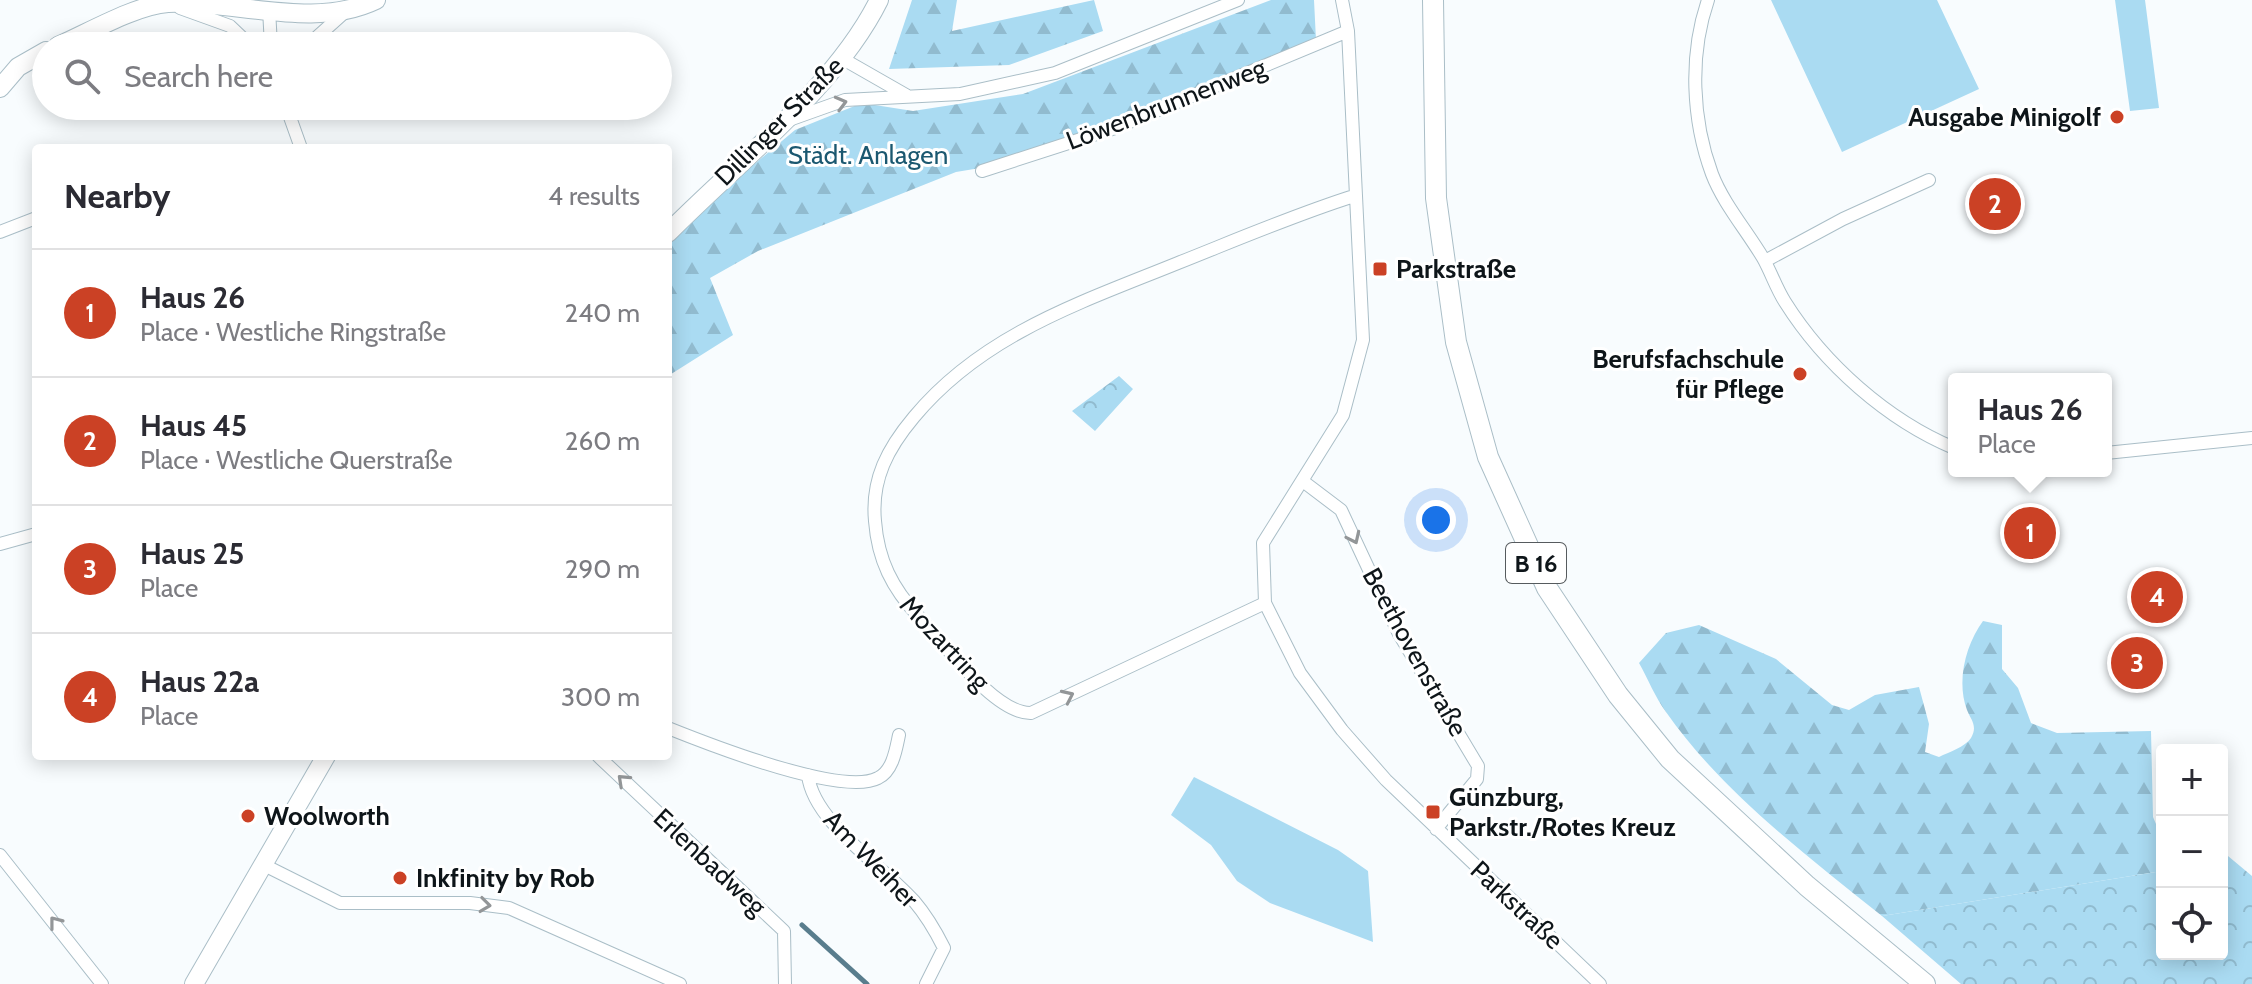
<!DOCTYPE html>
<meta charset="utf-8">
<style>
body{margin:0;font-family:Cabin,sans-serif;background:#f7f7f7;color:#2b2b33}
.controls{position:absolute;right:24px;bottom:24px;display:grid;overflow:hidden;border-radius:8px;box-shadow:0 4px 20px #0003}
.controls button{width:72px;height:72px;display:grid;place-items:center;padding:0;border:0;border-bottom:2px solid #e1e1e2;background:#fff;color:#2b2b33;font:40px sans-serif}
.you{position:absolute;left:1436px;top:520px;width:28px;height:28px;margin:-20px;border:6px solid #fff;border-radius:50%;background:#1a73e8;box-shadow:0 0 0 12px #1a73e833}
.badge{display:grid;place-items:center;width:52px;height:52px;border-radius:50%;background:#cb4125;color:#fff;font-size:26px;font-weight:700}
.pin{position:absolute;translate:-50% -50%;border:4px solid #fff;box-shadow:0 2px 8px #0006}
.popup{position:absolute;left:1948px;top:373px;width:164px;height:104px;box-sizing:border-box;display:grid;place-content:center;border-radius:8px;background:#fff;filter:drop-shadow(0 2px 6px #0005);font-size:26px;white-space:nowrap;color:#7c7c81}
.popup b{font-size:30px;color:#2b2b33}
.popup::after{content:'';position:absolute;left:50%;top:100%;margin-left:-16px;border:16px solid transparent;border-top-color:#fff}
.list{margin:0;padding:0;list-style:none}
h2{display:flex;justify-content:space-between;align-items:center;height:104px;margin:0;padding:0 32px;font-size:34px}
h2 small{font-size:26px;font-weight:400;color:#7c7c81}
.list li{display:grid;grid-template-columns:52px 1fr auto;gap:24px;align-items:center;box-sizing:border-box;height:128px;padding:0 32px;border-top:2px solid #e1e1e2}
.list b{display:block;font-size:30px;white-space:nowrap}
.list p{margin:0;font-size:26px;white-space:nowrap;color:#7c7c81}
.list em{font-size:26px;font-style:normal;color:#7c7c81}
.icon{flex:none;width:44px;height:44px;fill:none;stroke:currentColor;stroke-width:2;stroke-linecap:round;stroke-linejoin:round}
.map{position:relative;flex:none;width:2252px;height:984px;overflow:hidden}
.search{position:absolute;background:#fff;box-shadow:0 4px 20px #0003;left:32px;top:32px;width:640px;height:88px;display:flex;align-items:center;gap:20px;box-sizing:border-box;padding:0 28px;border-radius:44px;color:#7c7c81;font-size:30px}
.panel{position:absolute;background:#fff;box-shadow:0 4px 20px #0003;left:32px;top:144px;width:640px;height:616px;border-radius:8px}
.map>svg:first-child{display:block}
</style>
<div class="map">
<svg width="2252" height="984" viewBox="0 0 2252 984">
<defs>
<pattern id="forest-firs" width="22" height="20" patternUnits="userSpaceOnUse" patternTransform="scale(2)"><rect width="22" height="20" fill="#aadbf2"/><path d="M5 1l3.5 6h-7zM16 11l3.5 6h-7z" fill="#91bbcf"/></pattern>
<pattern id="park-crowns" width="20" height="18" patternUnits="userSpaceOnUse" patternTransform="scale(2)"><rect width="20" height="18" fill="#aadbf2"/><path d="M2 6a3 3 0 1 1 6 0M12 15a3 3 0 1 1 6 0" fill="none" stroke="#91bbcf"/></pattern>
</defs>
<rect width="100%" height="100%" fill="#f8fcfe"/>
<!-- green -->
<path fill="#aadbf2" d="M 1771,0 L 1937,0 L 1979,89 L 1842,152 Z
M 2115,0 L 2145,0 L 2159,108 L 2130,111 Z
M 1194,777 L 1338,850 L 1368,871 L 1373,942 L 1270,903 L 1237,881 L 1211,845 L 1171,815 Z"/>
<!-- forest -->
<path fill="url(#forest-firs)" d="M 912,0 L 957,0 L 952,31 L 1094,0 L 1103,31 L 1009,65 L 889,69 Z
M 1271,0 L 1314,0 L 1316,40 L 1023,161 L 956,172 L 758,251 L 710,278 L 733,335 L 668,376 L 668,243 L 701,209 L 795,130 L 862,103 L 913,111 L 1023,94 Z
M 1983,621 L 2002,625 L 2002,669 L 2018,688 L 2031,723 L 2057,733 L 2151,731 L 2153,817 L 2162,838 L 2162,871 L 1882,916 C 1806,855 1722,792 1666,712 C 1655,697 1648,679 1639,663 L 1666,633 L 1699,625 L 1776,659 L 1832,705 L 1849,710 L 1875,695 L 1919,687 L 1929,724 L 1925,752 L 1939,757 C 1949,752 1965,747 1971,738 C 1978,726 1971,720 1967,710 C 1956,681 1966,644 1983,621 Z"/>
<!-- park -->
<path fill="url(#park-crowns)" d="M 1119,376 L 1133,389 L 1095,431 L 1072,411 Z
M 2222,851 L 2252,876 L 2252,984 L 1961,984 L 1882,916 L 2162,871 L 2162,954 L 2222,954 Z"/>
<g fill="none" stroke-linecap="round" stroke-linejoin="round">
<!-- stream -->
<path stroke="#597d8d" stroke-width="5" d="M 802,925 L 867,984"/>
<!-- street casing -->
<g stroke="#aabec7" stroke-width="14">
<path id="street" d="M 1342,0 L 1348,31 L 1363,340 L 1343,415 L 1263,543 L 1265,603 L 1300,673 L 1342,730 L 1386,780 L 1600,984
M 1708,0 C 1689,55 1692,120 1712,174 C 1723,203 1747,231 1763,258 C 1771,272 1776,288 1785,302 C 1824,364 1887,420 1954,448
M 180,8 L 230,26 L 251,46
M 269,9 L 271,46
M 307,46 L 346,11
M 843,59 L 906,95
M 286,106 L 301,148
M 789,120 L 845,100 L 960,94 L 1055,73 L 1238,0
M 982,171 L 1115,128 L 1348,31
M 0,232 L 36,218
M 1765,261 L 1843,219 L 1929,180
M 2106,453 L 2252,438
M 1304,482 L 1341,510 L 1399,634 L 1478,766 L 1477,779 L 1436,829
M 0,544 L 36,534
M 1265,603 L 1031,713 C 995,714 944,643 919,617 C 892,588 878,560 875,521 C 871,479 888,448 914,417 C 983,334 1082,302 1178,263 C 1236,240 1294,215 1354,196
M 668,728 C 708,744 842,797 878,778 C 893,771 896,749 899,735
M 598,756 L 784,931 L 785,984
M 808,775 C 813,822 883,866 914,901 C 926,915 936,932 944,948 L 926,984
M 0,855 L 102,984
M 264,865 L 340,903 L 470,903 L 509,908 L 680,984"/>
</g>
<!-- secondary casing -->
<g stroke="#aabec7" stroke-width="20">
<path id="secondary" d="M 58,46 C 88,33 136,5 168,3 C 234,0 314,30 376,0
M 0,88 L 18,67 L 46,51
M 668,233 C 737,163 836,87 879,0
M 194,984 L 326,756"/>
</g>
<!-- primary casing -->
<g stroke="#aabec7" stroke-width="22">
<path id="primary" d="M 1433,0 L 1436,198 L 1456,342 L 1488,457 L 1547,588 L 1618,695 L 1670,759 L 1807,886 L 1925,984"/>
</g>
<!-- street -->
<use href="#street" stroke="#fff" stroke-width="12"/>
<!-- secondary -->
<use href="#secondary" stroke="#fff" stroke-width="18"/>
<!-- primary -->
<use href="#primary" stroke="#fff" stroke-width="20"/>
</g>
<!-- one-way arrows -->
<defs><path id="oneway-chevron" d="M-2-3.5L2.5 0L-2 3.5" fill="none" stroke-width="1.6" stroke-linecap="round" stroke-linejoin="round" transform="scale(2)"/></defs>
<g stroke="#939698">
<use href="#oneway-chevron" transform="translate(841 103) rotate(-15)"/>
<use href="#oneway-chevron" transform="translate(1354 538) rotate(65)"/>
<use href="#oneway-chevron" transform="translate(1068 696) rotate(-25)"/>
<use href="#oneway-chevron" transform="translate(623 780) rotate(-137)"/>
<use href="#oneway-chevron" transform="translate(485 905) rotate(7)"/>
<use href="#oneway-chevron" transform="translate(55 922) rotate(-128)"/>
</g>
<!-- markers -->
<g fill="#cb4125" stroke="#fff" stroke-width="3">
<circle cx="2117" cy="117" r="8"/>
<rect x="1372" y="261" width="16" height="16" rx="4"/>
<circle cx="1800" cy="374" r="8"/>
<rect x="1425" y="804" width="16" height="16" rx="4"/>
<circle cx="248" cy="816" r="8"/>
<circle cx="400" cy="878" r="8"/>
</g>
<g text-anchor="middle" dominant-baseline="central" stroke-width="6" stroke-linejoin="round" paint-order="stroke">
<!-- shield labels -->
<rect fill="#fff" stroke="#565b5e" stroke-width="2" x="1506" y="543" width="60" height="40" rx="6"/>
<g font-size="24" font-weight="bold" fill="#0e1519">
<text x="1536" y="563">B 16</text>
</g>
<!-- street labels -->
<g font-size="26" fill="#0e1519" stroke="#fff">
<text transform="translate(1166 104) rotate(-21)">Löwenbrunnenweg</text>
<text transform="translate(779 121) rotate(-45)">Dillinger Straße</text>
<text transform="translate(945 643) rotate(47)">Mozartring</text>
<text transform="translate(1415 652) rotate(61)">Beethovenstraße</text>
<text transform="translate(871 859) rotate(46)">Am Weiher</text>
<text transform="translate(710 862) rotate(43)">Erlenbadweg</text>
<text transform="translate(1517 905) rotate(43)">Parkstraße</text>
</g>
<!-- poi labels -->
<g font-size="26" font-weight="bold" fill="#0e1519" stroke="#fff" text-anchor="start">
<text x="2101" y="117" text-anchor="end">Ausgabe Minigolf</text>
<text x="1396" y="269">Parkstraße</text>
<text x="1784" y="359" text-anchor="end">Berufsfachschule<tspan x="1784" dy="30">für Pflege</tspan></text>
<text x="1449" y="797">Günzburg,<tspan x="1449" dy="30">Parkstr./Rotes Kreuz</tspan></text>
<text x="264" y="816">Woolworth</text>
<text x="416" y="878">Inkfinity by Rob</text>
</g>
<!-- park labels -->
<g font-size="26" fill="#1b5870" stroke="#fff">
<text x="868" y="155">Städt. Anlagen</text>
</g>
</g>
</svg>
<div class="controls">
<button>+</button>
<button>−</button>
<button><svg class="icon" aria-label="locate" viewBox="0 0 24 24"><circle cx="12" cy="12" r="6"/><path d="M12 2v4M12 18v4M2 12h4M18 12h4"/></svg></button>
</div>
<div class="you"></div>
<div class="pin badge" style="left:2030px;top:533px">1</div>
<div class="popup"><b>Haus 26</b>Place</div>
<div class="pin badge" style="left:1995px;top:204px">2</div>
<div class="pin badge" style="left:2137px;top:663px">3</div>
<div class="pin badge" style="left:2157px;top:597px">4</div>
<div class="search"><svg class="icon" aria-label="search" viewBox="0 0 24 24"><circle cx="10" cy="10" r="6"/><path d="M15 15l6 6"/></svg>Search here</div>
<section class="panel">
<h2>Nearby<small>4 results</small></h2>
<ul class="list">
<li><span class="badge">1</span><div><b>Haus 26</b><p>Place · Westliche Ringstraße</p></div><em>240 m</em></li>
<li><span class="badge">2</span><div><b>Haus 45</b><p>Place · Westliche Querstraße</p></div><em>260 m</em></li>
<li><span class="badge">3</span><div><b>Haus 25</b><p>Place</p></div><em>290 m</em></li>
<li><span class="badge">4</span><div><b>Haus 22a</b><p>Place</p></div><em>300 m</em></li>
</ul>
</section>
</div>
